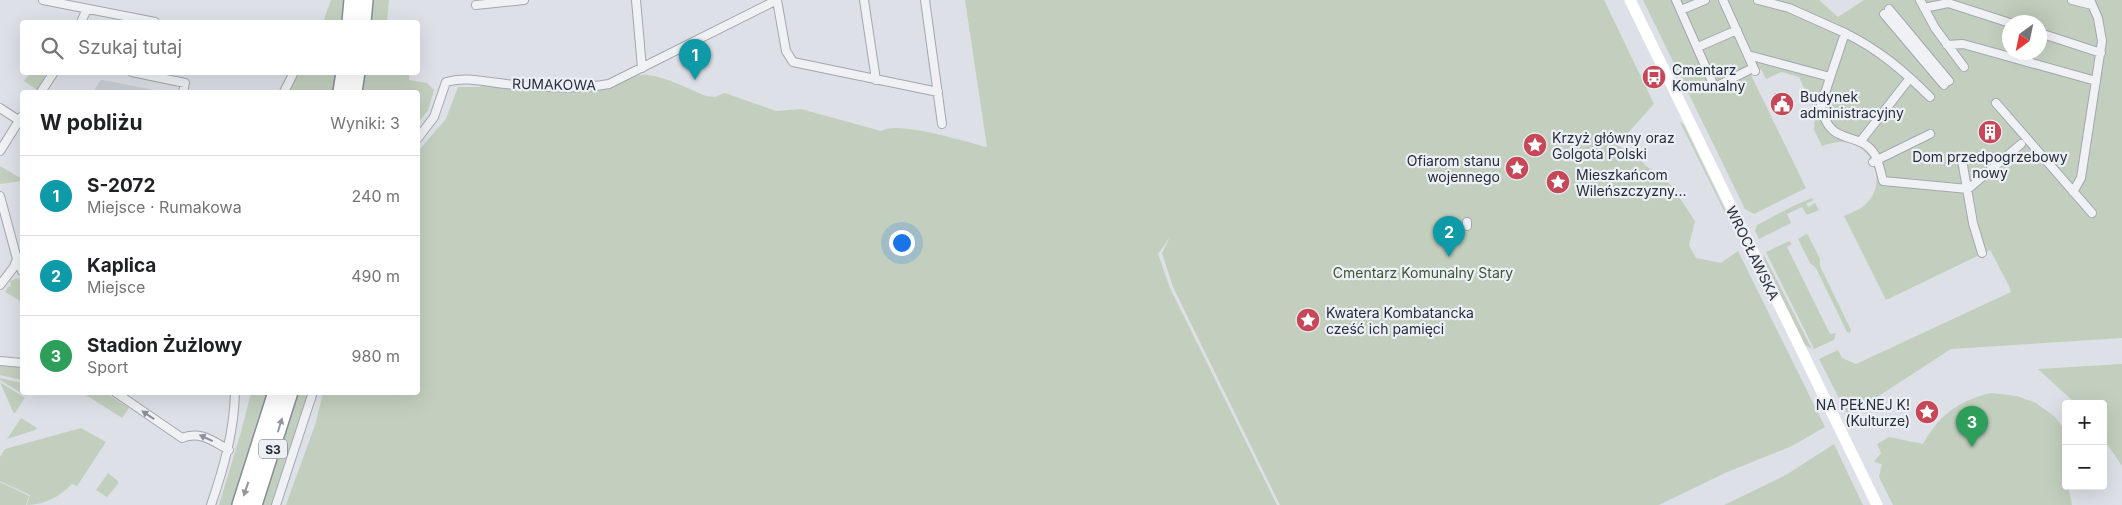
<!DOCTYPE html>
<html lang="pl">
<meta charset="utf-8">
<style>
body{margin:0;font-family:Inter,sans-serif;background:#f6f6f6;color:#202124}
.controls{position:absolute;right:15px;bottom:15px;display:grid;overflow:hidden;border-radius:5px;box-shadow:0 5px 20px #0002}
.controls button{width:45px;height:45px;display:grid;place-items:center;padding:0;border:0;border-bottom:1px solid #e0e0e0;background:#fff;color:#202124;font:25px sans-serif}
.compass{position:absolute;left:2002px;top:15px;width:45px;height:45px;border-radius:50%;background:#fff;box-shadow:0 5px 20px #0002;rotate:213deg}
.you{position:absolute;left:901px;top:242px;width:18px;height:18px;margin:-12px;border:4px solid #fff;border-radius:50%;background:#1a73e8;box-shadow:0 0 0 8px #1a73e833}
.badge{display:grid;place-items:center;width:32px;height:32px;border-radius:50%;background:#d93025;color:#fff;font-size:16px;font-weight:700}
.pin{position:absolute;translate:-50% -41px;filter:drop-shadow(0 1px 2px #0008)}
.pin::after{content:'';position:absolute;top:26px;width:18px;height:15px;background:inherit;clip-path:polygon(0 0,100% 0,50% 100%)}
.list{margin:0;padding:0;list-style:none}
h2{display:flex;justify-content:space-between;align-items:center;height:65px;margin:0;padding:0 20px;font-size:21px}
h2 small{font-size:16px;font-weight:400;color:#757577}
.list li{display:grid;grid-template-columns:32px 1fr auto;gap:15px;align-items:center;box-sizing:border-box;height:80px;padding:0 20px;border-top:1px solid #e0e0e0}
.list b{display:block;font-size:19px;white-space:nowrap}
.list p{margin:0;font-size:16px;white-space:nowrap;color:#757577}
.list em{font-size:16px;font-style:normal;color:#757577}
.icon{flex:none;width:28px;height:28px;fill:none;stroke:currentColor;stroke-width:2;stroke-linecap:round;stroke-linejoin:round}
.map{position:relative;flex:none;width:2122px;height:505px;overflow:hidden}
.search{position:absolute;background:#fff;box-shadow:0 5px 20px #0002;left:20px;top:20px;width:400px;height:55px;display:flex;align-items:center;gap:12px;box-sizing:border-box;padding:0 18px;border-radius:5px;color:#757577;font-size:19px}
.panel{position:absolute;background:#fff;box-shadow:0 5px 20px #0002;left:20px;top:90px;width:400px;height:305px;border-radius:5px}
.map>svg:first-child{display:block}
</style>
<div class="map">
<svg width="2122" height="505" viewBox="0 0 2122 505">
<rect width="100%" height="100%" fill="#dde0e6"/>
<!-- built -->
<path fill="#cbcfd7" d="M 101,80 L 102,80 L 165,92 L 93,92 Z"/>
<!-- green -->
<path fill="#c2cfbe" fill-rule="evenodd" d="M 331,0 L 389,0 L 387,22 L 323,22 Z
M 965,0 L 1604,0 L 1654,104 L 1617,145 L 1638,157 L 1645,165 L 1671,185 L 1695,221 L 1689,245 L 1696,258 L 1721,263 L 1738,251 L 1825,427 L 1792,446 L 1725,473 L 1659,505 L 1280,505 L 1173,287 L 1162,253 L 1170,237 L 1158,254 L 1170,288 L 1277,505 L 286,505 L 315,425 L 323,393 L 418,392 L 418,151 L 446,119 L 458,87 L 480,87 L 481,83 C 519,89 561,95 600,89 C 616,86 631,73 648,75 C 667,77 688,89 706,96 L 715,97 L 725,93 L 776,111 L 801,109 L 881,131 C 899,120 965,142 987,147 Z
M 1643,0 L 1819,0 L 1838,17 L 1864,0 L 2122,0 L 2122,338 L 1951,349 L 1848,416 L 1819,359 L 1838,350 L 1842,358 L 1856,364 L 2011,292 L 2009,286 L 1990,250 L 1886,300 L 1844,216 C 1851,213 1859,210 1865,205 C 1889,183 1873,142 1841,142 C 1835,142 1829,144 1822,146 L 1814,130 L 1815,112 L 1799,77 L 1781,72 L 1766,79 L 1761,69 L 1751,75 L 1806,188 L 1754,214 L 1745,209 ZM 2010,22 L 2040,22 L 2040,52 L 2010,52 Z
M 294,72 L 379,72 L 409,75 L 409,80 L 427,83 L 434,90 L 428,110 L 418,123 L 418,92 L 285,92 Z
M 30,73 L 40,73 L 45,76 L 37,90 L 24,81 Z
M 1680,122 L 1684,125 L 1730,220 L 1729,221 Z
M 0,166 L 22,179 L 22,181 L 0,184 Z
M 1812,198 L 1814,200 L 1806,204 L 1808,207 L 1815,203 L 1819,210 L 1807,215 L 1802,207 L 1787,214 L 1791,223 L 1759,239 L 1755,231 L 1757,225 L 1793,206 Z
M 1806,234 L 1808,235 L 1820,259 L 1820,266 L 1851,330 L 1850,333 L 1847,332 L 1816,268 L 1810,263 L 1798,239 Z
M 1789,241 L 1792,244 L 1787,247 L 1830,334 L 1836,333 L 1834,340 L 1814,349 L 1766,252 Z
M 1764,255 L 1812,349 L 1805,345 L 1763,259 Z
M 18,278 L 22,281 L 22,302 L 5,292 L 8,287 L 11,286 L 10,281 Z
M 0,364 L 22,365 L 22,380 L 0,375 Z
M 2122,364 L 2122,466 L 2103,438 L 2103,404 L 2076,404 L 2038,369 Z
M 0,378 L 22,383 L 22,392 L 29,393 L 26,396 L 0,380 Z
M 0,382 L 25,398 L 15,413 L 13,412 Z
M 83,393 L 106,393 L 129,408 L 122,418 Z
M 251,393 L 308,393 L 290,455 L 272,505 L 219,505 L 241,432 Z
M 1991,393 L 2017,396 L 2036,403 L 2054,416 L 2066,431 L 2066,486 L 2068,486 L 2072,505 L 1893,505 L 1879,477 L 1882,464 L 1874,462 L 1881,453 L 1877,444 L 1889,437 L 1923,444 C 1940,414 1958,401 1991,393 Z
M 21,418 L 37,428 L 35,430 L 7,439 Z
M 81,428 L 106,442 L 77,486 L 72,484 C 61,496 44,505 27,505 L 30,495 L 0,481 L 0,457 L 5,449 Z
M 1834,444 L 1863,505 L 1724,505 L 1786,475 Z
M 108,473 L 118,481 L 118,484 L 107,497 L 96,490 Z
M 0,482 L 29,496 L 26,505 L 0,505 Z"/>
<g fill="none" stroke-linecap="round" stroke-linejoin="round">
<!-- street casing -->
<g stroke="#a3a7af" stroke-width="10">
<path id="street" d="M 43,0 L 155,22
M 636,0 L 642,68
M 777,0 L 786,51 L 793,62 L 938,92
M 864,0 L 876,80
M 925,0 L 942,124
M 1676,0 L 1714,86 L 1717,86 L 1753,68
M 1723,0 L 1755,71
M 1758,0 L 1789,8 L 1845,33
M 1920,0 L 1935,28 L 1964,67
M 2072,0 L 2092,5
M 1948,3 L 2010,23
M 476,5 L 524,0
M 1924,8 L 1948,3 L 1948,0
M 1889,9 L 1949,81
M 1681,10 L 1705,0
M 1884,14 L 1944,85
M 81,22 L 87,9
M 2040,33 L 2101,53
M 1947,45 L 1963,44 L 2096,81
M 1698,47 L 1737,30
M 1748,55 L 1830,77
M 132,72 L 185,83 L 183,92
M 41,92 L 54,72
M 284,92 L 294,72
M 1930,97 C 1904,71 1878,49 1845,33 L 1821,105 C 1829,150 1859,128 1875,155 C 1879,163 1881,172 1883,181 L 1968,189 L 2021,144
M 1996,103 L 2092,213
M 0,108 L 20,121
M 418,138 L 434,117 L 446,82 C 467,76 484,82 506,84 C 540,87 576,90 609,84 L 777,0
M 1860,142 L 1910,78
M 0,151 L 22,116
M 1962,160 L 1973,223 L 1982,253
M 1873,162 L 1930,134
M 2073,192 L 2081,178 L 2102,41 L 2098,18 L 2090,0
M 0,196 L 17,259 L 22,271
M 1467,222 L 1467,226
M 0,285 L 14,267 L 17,259
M 0,361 L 22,363
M 115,392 L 182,438 C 200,430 214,442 229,450
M 211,505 C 224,467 234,432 235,392
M 276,505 L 313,392"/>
</g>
<!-- highway casing -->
<g stroke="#858d9b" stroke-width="18">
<path id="highway" d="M 350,22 L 352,0
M 363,22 L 365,0
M 341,92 L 344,72
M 354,92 L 357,72
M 240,505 L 276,392
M 254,505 L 290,392"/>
</g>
<!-- street -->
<use href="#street" stroke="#eff1f4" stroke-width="8"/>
<!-- secondary -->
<path stroke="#fff" stroke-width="11" d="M 1630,0 L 1877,505"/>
<!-- highway -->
<use href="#highway" stroke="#fff" stroke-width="15"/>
</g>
<!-- one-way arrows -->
<defs><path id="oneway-solid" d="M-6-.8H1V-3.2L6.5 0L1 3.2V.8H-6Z" transform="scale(1.25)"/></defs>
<g fill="#8b9098">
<use href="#oneway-solid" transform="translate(148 415) rotate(-146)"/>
<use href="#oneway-solid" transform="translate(206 438) rotate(-155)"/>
</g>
<g fill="#93969d">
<use href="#oneway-solid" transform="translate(280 425) rotate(-73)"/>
<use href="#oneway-solid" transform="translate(246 489) rotate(109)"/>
</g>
<!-- icons -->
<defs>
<g id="bus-disc" transform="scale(1.25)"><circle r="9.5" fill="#c64758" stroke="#eceff4"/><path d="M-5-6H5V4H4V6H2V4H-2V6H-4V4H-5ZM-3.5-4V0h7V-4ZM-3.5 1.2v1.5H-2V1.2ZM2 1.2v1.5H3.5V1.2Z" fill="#fff"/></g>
<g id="civic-disc" transform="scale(1.25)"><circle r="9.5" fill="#c64758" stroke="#eceff4"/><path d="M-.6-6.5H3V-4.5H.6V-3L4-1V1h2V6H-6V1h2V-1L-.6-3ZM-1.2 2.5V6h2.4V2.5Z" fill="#fff"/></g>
<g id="building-disc" transform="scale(1.25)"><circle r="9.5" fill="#c64758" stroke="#eceff4"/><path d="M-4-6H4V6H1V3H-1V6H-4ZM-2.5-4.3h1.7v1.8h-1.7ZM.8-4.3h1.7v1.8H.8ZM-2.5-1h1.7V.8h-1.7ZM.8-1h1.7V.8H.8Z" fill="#fff"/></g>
<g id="sight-disc" transform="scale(1.25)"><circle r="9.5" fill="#c64758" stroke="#eceff4"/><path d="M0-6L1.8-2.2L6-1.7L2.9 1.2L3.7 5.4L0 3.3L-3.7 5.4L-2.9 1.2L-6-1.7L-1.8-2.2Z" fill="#fff"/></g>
</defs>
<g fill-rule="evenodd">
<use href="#bus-disc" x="1654" y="77"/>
<use href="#civic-disc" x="1782" y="104"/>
<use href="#building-disc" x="1990" y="132"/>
<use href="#sight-disc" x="1535" y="145"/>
<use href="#sight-disc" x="1517" y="168"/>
<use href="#sight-disc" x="1558" y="182"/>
<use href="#sight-disc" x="1308" y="320"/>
<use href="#sight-disc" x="1927" y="412"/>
</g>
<g text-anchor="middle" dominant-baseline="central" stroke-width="4.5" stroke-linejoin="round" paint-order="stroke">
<!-- shield labels -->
<rect fill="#eceff4" stroke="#626872" stroke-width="1" x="259" y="439.5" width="28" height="19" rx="4"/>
<g font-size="12" font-weight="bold" fill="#272e3b">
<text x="273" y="449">S3</text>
</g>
<!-- poi labels -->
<g font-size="14" fill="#272e3b" stroke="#eceff4" text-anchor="start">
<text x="1672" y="69">Cmentarz<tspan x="1672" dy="16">Komunalny</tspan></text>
<text x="1800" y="96">Budynek<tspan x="1800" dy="16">administracyjny</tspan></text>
<text x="1552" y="137">Krzyż główny oraz<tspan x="1552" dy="16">Golgota Polski</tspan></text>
<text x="1990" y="156" text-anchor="middle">Dom przedpogrzebowy<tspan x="1990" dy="16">nowy</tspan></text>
<text x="1500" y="160" text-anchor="end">Ofiarom stanu<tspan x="1500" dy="16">wojennego</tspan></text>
<text x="1576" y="174">Mieszkańcom<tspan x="1576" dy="16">Wileńszczyzny...</tspan></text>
<text x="1326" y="312">Kwatera Kombatancka<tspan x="1326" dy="16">cześć ich pamięci</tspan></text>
<text x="1910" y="404" text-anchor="end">NA PEŁNEJ K!<tspan x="1910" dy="16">(Kulturze)</tspan></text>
</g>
<!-- street labels -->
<g font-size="14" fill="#272e3b" stroke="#eceff4">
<text transform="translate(554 84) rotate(1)">RUMAKOWA</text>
<text transform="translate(1753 253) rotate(64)">WROCŁAWSKA</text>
</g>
<!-- park labels -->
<g font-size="14" fill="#3b5635" stroke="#eceff4">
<text x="1423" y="272">Cmentarz Komunalny Stary</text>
</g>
</g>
</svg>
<div class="controls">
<button>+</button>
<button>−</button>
</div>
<svg class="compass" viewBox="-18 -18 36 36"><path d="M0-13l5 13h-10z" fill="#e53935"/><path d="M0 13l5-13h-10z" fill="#757577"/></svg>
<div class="you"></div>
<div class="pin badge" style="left:695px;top:80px;background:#0f9aa8">1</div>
<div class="pin badge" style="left:1449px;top:257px;background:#0f9aa8">2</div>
<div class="pin badge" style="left:1972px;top:447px;background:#2e9e5b">3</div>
<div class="search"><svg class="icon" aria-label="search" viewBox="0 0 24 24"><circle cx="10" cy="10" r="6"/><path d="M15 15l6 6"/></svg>Szukaj tutaj</div>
<section class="panel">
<h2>W pobliżu<small>Wyniki: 3</small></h2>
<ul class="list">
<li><span class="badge" style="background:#0f9aa8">1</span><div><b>S-2072</b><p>Miejsce · Rumakowa</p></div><em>240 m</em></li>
<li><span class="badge" style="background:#0f9aa8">2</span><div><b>Kaplica</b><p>Miejsce</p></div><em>490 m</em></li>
<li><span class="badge" style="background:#2e9e5b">3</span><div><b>Stadion Żużlowy</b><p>Sport</p></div><em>980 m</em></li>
</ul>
</section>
</div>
